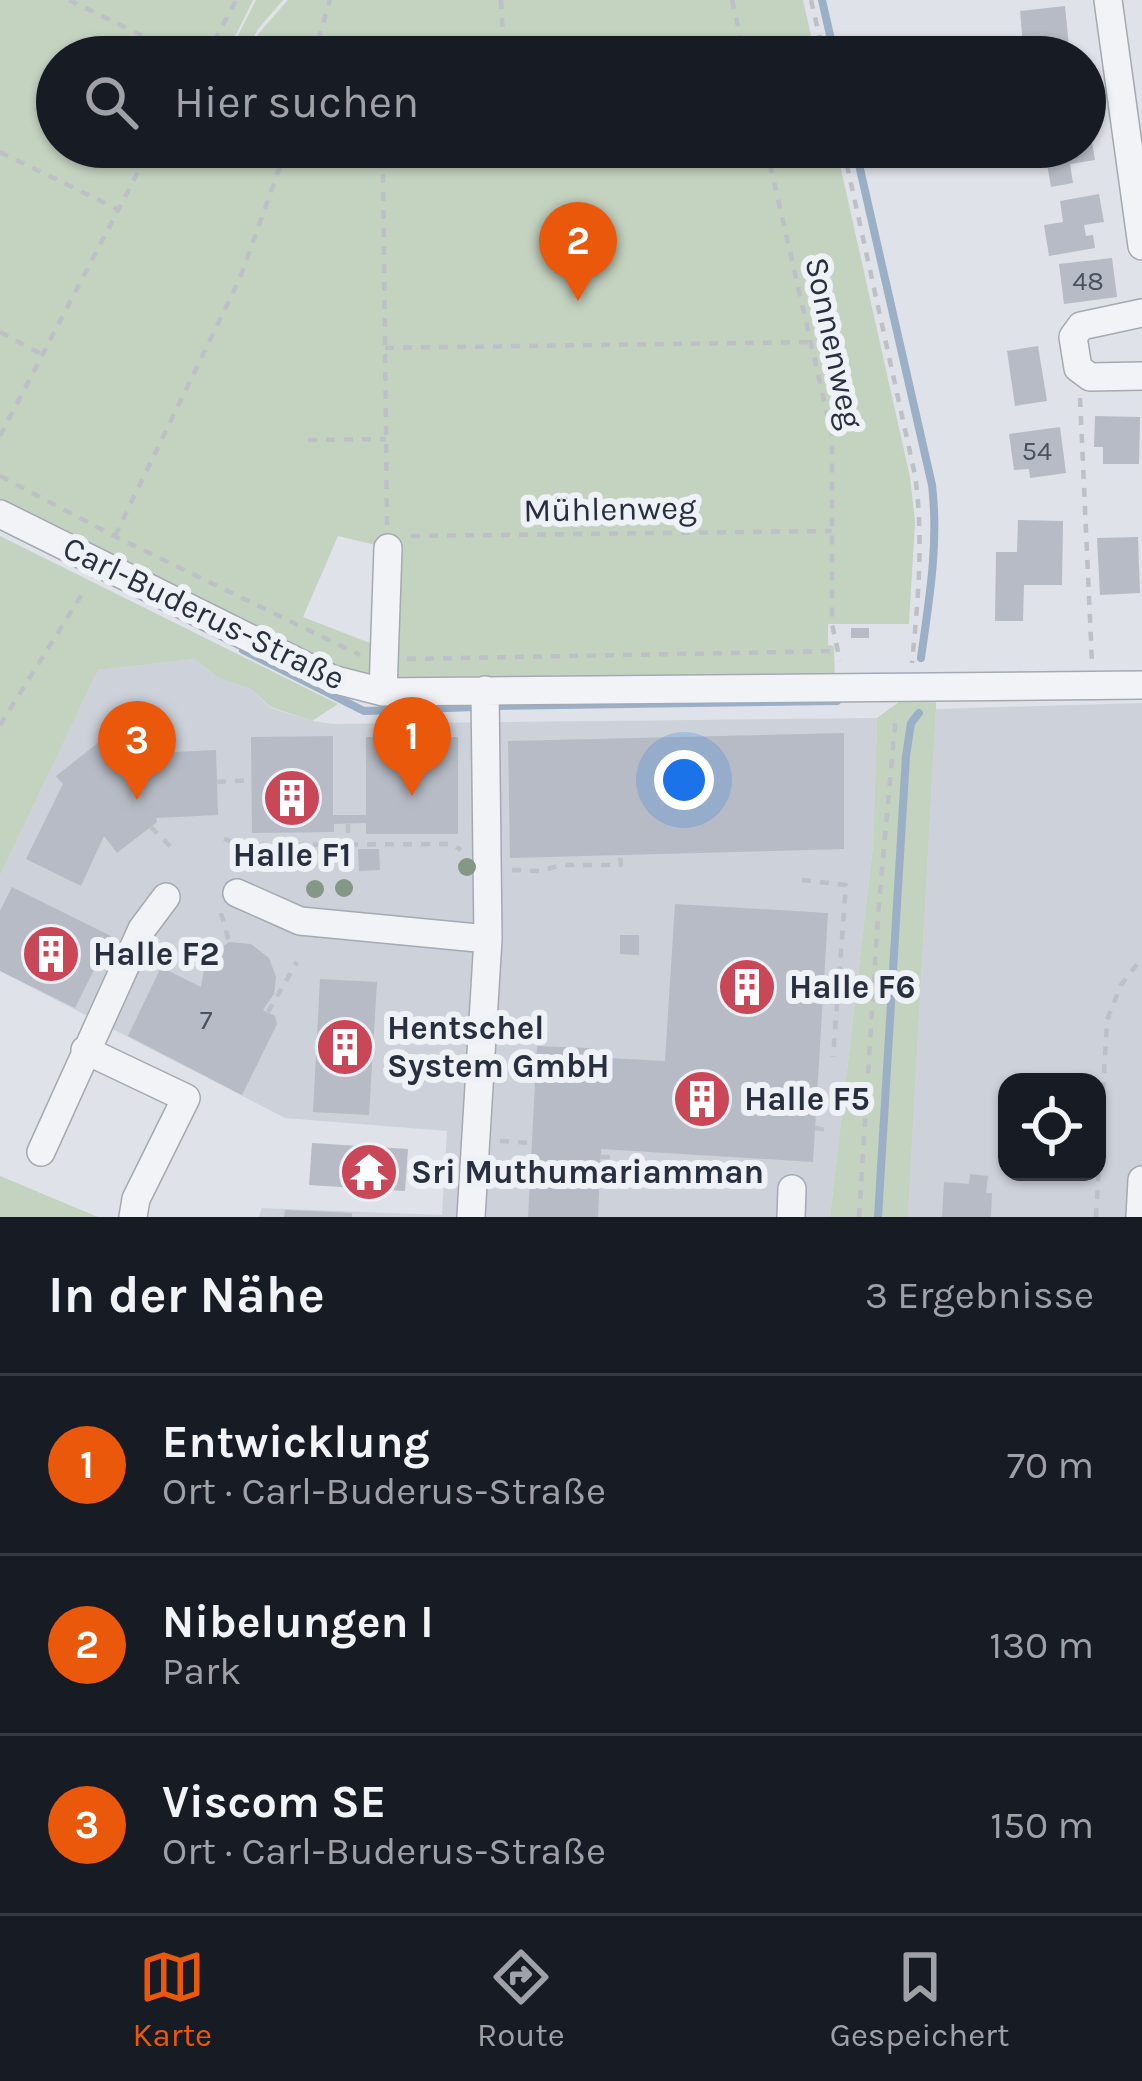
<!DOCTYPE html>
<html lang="de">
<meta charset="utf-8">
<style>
body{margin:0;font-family:Karla,sans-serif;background:#20242c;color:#f1f3f6}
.controls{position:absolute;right:36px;bottom:36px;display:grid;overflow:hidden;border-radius:24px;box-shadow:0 3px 9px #0004}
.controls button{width:108px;height:108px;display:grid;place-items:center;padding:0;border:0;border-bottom:3px solid #363941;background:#171b24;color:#f1f3f6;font:60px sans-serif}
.you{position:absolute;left:684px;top:780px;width:42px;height:42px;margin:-30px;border:9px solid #fff;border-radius:50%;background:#1a73e8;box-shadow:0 0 0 18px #1a73e833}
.badge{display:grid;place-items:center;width:78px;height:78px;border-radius:50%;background:#ea580c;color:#fff;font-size:39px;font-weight:700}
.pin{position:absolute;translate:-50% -99px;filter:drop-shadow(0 3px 6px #0008)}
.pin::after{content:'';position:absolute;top:63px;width:42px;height:36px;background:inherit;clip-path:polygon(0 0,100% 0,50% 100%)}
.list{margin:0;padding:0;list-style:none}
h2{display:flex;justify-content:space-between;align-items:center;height:156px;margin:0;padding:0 48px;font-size:51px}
h2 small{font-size:39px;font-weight:400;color:#9ea1a6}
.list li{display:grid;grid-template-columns:78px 1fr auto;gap:36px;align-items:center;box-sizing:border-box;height:180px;padding:0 48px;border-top:3px solid #363941}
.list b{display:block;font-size:45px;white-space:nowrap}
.list p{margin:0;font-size:39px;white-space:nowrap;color:#9ea1a6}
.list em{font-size:39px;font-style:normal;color:#9ea1a6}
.icon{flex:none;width:66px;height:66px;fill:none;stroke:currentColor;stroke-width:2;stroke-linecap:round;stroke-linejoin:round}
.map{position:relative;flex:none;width:1142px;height:1217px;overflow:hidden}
.search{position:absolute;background:#171b24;box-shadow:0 3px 9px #0004;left:36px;right:36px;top:36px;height:132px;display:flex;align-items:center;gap:30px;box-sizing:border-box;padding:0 42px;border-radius:66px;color:#9ea1a6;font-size:45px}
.sheet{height:696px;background:#171b24}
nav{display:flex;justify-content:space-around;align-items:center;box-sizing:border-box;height:168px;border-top:3px solid #363941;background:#171b24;font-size:33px;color:#9ea1a6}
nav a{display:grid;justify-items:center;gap:6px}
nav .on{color:#ea580c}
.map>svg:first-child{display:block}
</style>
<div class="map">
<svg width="1142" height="1217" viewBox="0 0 1142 1217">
<rect width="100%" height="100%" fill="#dfe2e8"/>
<!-- built -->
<path fill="#cdd1da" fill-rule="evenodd" d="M 194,659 L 219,678 L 251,689 L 271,708 L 312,721 L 333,724 L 877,718 L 873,846 L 830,1217 L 259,1217 L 262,1208 L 442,1215 L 447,1131 L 285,1118 L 0,971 L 0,876 L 98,670 Z
M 1142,703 L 1142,1217 L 908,1217 L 936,709 ZM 1007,1082 L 1097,1082 L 1097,1172 L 1007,1172 Z"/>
<!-- green -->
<path fill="#c4d2c0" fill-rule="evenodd" d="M 0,0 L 253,0 L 225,57 L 57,57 L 57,147 L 836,147 L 910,477 L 915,522 L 909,624 L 828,624 L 828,645 L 834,646 L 835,686 L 386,689 L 0,512 ZM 338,536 L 397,550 L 399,644 L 375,645 L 303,617 Z
M 256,0 L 283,0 L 258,29 L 243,57 L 227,57 Z
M 288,0 L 803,0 L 816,57 L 246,57 L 259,33 Z
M 0,536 L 338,704 L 312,721 L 271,707 L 251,689 L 219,678 L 194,659 L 98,670 L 0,876 Z
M 903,699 L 936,699 L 936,709 L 908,1217 L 830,1217 L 873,846 L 877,718 Z
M 0,1176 L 98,1217 L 0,1217 Z"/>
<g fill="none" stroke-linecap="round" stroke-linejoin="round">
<!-- stream -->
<path stroke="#9bafc7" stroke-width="8" d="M 822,0 L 835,57
M 855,147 L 932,485 C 939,544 929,600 921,658
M 243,650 L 364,711 L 474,707
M 496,706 L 837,701
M 878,1217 L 906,756 L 911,723 L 919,713"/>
</g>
<!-- building -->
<path fill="#b6bbc5" d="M 1065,6 L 1070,57 L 1024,57 L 1020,11 Z
M 1090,130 L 1095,160 L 1070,164 L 1073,183 L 1051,187 L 1044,147 L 1085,147 L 1085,131 Z
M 1099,194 L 1104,222 L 1084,225 L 1086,236 L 1093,235 L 1095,248 L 1049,256 L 1044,225 L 1063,222 L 1060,201 Z
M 1112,258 L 1117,297 L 1064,304 L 1059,264 Z
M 1038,346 L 1047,401 L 1015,406 L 1007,351 Z
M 1095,416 L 1140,417 L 1139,464 L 1103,464 L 1103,447 L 1094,447 Z
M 1060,427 L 1066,473 L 1030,478 L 1029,469 L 1014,470 L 1009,434 Z
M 1018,520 L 1063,521 L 1062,585 L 1024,585 L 1023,621 L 995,621 L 996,552 L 1017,552 Z
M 1138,537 L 1140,593 L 1100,595 L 1097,538 Z
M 851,628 L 869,628 L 869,638 L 851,638 Z
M 844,733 L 844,849 L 510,858 L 508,741 Z
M 333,736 L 333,815 L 366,815 L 366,737 L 458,737 L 458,834 L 366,834 L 366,823 L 334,824 L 334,832 L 252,833 L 251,737 Z
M 99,742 L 111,755 L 216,750 L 218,815 L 156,818 L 157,822 L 117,853 L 104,836 L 81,886 L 26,859 L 63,784 L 56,776 Z
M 358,849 L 379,849 L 380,870 L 359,871 Z
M 12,887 L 111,936 L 75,1008 L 0,971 L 0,911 Z
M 675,904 L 828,913 L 813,1162 L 601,1149 L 598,1217 L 528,1217 L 537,1046 L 589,1048 L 590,1057 L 665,1061 Z
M 620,935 L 639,935 L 639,955 L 620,954 Z
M 229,942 L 251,944 L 269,958 L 276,977 L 274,994 L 263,1010 L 275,1016 L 277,1024 L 242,1095 L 128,1036 L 161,967 L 201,987 L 206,958 Z
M 320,979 L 377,982 L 369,1115 L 313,1112 Z
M 312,1143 L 408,1149 L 405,1191 L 309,1185 Z
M 970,1174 L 988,1176 L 986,1193 L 992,1193 L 991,1217 L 942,1217 L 944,1182 L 969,1184 Z
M 285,1210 L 352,1213 L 352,1217 L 284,1217 Z"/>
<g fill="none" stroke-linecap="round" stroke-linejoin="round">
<!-- minor casing -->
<g stroke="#a4a9b2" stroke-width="30">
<path id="minor" d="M 1108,0 L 1142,246
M 1142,313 L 1081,326 L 1073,337 L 1078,368 L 1090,377 L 1142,376
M 0,514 L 332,679 L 383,692 L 1142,685
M 383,692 L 388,548
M 237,893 L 300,921 L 488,939
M 85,1050 L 186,1098 L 136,1199 L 133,1217
M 41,1152 L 142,929 L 166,897
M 471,1217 L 488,939 L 485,690
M 791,1217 L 792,1189
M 1140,1217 L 1142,1180"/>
</g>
<!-- path -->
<path stroke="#bdc0c6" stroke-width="4.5" stroke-dasharray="9 9" stroke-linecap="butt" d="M 69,0 L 186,57
M 501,0 L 504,57
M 732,0 L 745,57
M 811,0 L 824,57
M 206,57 L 236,0
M 313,57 L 330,0
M 508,147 L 508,162
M 766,147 L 832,435 L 832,624 L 840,661
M 843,147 L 915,475 C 924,538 918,600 912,663
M 0,152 L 119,210
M 0,332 L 43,355
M 385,348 L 809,342
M 1080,398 L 1092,663
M 0,436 L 151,147
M 308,440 L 386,439
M 0,476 L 114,536 L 360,655
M 387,525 L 383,166 L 768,156
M 115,536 L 240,278 L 287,147
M 411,536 L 832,531
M 407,659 L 839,651
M 0,725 L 86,588
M 217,782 L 251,780
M 348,824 L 348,845
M 151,827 L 175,851
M 224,839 L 242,845 L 452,844 L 461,850
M 512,870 L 540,871 L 562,865 L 621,865 L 620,854
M 802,880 L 846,885 L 833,1057
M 221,913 L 229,942
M 268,1012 L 297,962
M 815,1128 L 828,1130
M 500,1141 L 532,1143
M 601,1157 L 611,1157 L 611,1174
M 859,1217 L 878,915 L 896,714
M 1096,1217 L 1107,1020 L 1121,985 L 1142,958"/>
<!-- minor -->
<use href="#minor" stroke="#f2f3f6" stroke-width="27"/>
</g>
<!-- trees -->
<g fill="#859786">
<circle cx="467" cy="867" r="9"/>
<circle cx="344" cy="888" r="9"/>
<circle cx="315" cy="889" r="9"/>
</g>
<!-- icons -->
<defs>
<g id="building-disc" transform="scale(3)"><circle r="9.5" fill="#ca4757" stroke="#eef1f6"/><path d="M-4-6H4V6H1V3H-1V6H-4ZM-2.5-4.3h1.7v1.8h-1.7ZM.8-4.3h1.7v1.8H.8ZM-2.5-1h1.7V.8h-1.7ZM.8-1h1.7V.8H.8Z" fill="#fff"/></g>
<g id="temple-disc" transform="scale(3)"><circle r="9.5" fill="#ca4757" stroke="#eef1f6"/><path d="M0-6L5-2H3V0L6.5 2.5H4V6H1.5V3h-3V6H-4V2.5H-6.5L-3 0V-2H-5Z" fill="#fff"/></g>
</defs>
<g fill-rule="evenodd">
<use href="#building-disc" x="292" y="798"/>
<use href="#building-disc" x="51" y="954"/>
<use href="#building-disc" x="747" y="987"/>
<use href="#building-disc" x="345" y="1047"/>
<use href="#building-disc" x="702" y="1099"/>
<use href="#temple-disc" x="369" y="1172"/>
</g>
<g text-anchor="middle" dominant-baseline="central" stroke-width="12" stroke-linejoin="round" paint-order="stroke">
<!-- number labels -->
<g font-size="27" fill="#4c5360">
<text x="1088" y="281">48</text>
<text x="1037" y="451">54</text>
<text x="206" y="1020">7</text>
</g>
<!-- street labels -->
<g font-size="33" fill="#28303f" stroke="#eef1f6">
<text transform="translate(834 343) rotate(78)">Sonnenweg</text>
<text transform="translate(610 509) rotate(-1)">Mühlenweg</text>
<text transform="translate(204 613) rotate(26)">Carl-Buderus-Straße</text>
</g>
<!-- poi labels -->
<g font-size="33" font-weight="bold" fill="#28303f" stroke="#eef1f6" text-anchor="start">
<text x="292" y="855" text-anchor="middle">Halle F1</text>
<text x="93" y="954">Halle F2</text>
<text x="789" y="987">Halle F6</text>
<text x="387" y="1028">Hentschel<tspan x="387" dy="38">System GmbH</tspan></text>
<text x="744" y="1099">Halle F5</text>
<text x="411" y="1172">Sri Muthumariamman</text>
</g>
</g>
</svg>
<div class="controls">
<button><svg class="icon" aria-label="locate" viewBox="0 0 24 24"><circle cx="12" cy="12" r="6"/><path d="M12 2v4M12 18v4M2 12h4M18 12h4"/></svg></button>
</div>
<div class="you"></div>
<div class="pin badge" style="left:412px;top:796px">1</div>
<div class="pin badge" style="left:578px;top:301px">2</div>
<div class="pin badge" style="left:137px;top:800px">3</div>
<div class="search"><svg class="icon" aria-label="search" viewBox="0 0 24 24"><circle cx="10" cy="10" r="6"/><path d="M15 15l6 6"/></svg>Hier suchen</div>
</div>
<section class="sheet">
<h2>In der Nähe<small>3 Ergebnisse</small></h2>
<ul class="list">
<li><span class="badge">1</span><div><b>Entwicklung</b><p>Ort · Carl-Buderus-Straße</p></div><em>70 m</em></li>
<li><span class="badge">2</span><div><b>Nibelungen I</b><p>Park</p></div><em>130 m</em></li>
<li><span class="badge">3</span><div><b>Viscom SE</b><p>Ort · Carl-Buderus-Straße</p></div><em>150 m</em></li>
</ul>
</section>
<nav>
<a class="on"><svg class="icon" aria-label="map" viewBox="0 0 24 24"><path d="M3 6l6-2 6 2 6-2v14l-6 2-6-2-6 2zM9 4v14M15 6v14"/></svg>Karte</a>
<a><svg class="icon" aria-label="directions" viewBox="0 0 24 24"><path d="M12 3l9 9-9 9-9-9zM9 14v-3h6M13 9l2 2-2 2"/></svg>Route</a>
<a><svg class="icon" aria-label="saved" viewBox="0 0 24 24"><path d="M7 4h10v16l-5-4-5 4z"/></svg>Gespeichert</a>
</nav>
